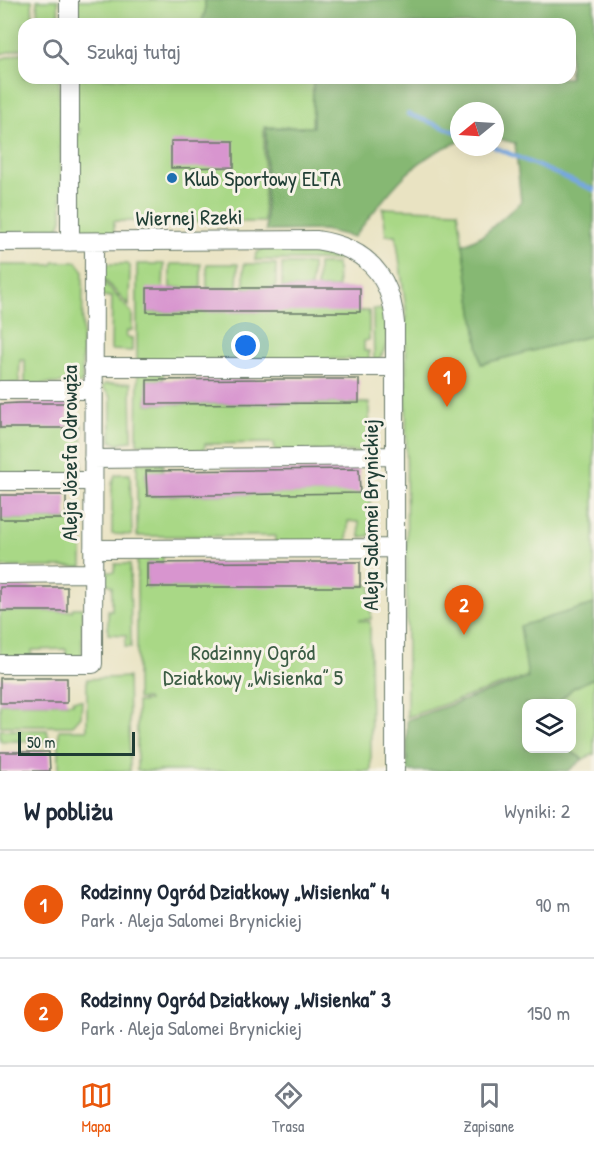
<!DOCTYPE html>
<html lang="pl">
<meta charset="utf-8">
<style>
body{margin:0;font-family:"Patrick Hand",sans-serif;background:#f6f6f7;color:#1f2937}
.controls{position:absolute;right:18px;bottom:18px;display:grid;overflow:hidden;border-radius:12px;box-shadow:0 3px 15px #0003}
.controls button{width:54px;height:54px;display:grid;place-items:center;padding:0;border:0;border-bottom:2px solid #e0e1e3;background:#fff;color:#1f2937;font:30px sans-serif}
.compass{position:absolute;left:450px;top:102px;width:54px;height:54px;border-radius:50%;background:#fff;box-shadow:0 3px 15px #0003;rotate:252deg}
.scale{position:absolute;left:18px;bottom:15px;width:117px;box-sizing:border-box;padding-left:6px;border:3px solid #1f3d34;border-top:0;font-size:16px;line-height:21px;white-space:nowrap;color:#1f3d34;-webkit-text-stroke:4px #f7f3e8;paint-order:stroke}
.you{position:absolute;left:246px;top:346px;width:21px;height:21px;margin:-15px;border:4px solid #fff;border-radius:50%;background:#1a73e8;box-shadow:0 0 0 9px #1a73e833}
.badge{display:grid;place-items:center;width:39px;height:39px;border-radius:50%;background:#ea580c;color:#fff;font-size:20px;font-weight:700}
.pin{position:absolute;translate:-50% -50px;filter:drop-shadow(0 2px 3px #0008)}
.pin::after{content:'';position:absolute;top:32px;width:21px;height:18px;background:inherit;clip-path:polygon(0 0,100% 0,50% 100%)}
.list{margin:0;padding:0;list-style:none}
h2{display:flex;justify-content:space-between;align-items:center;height:78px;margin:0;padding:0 24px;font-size:26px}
h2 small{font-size:20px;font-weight:400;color:#747a83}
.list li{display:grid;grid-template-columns:39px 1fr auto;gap:18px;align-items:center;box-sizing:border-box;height:108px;padding:0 24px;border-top:2px solid #e0e1e3}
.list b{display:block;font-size:22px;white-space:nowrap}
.list p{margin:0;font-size:20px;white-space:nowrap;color:#747a83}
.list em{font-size:20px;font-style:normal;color:#747a83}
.icon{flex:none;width:33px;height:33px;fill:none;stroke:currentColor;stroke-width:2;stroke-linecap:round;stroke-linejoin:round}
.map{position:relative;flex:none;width:594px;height:771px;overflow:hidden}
.search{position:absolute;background:#fff;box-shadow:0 3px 15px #0003;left:18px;right:18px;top:18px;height:66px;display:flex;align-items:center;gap:15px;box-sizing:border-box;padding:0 21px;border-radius:18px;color:#747a83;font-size:22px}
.sheet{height:294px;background:#fff}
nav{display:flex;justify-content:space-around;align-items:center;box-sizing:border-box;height:84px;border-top:2px solid #e0e1e3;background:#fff;font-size:16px;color:#747a83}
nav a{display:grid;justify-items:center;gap:3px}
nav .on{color:#ea580c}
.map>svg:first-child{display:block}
</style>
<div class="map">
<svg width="594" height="771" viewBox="0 0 594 771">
<rect width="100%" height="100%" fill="#f7f3e8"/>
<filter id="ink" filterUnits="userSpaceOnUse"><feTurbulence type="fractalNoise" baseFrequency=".0167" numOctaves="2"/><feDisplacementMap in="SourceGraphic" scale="12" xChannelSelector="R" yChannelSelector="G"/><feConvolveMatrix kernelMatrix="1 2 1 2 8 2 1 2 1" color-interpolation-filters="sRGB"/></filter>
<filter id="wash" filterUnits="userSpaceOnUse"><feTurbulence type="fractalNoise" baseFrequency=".008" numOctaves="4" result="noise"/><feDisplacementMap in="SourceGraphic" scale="24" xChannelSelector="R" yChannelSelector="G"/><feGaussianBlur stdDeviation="1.35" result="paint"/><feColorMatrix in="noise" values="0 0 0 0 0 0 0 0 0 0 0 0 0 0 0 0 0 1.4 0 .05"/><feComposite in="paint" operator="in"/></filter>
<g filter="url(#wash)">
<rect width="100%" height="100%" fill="#e9e3c2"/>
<!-- green -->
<path fill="#a9d886" stroke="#648a5d" stroke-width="1.5" d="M 0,0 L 32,0 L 33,24 L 24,24 L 24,48 L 0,54 Z
M 37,0 L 58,0 L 59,24 L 38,24 Z
M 76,0 L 205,0 L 205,12 L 201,24 L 76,24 Z
M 24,52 L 24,78 L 59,78 L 62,219 L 56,234 L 0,234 L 0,59 Z
M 76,78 L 313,78 L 312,127 L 264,127 L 264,222 L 114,221 L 114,234 L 81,234 L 76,223 L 76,134 L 80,134 L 80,129 L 76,129 Z
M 383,208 L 458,211 L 481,364 L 594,335 L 594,604 L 521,626 L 528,676 L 407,717 L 406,309 L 396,235 L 386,235 Z
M 263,249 L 311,250 L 338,254 L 338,260 L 255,260 L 256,253 Z
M 55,262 L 77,262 L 83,270 L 82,383 L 25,384 L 25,360 L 20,360 L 19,383 L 0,384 L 0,265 L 52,265 Z
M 102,264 L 127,264 L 130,266 L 129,306 L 102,277 Z
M 137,264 L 164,264 L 163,288 L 148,312 L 369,311 L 369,340 L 364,341 L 364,351 L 369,351 L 369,359 L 137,360 Z
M 170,264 L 201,264 L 201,288 L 170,288 Z
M 207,264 L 238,264 L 237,288 L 207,288 Z
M 244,264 L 276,264 L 276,288 L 244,288 Z
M 282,264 L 312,264 L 311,288 L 282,288 Z
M 318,264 L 337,264 L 338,288 L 317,288 Z
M 101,279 L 132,313 L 132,330 L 127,331 L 126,337 L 132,338 L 132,351 L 111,350 L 112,297 L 102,296 Z
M 373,309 L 384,310 C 387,327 391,353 374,362 Z
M 138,371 L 163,371 L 163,380 L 147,380 L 147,404 L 369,403 L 370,452 L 275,450 L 274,443 L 205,444 L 204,452 L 163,453 L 163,444 L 137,444 Z
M 131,383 L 132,441 L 121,442 L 120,445 L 111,441 L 111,397 L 102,387 L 105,384 Z
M 73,425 L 82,425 L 82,471 L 77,474 L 0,475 L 0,428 Z
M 163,462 L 163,471 L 146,472 L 147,496 L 370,492 L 370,536 L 360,537 L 359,522 L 348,521 L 347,545 L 275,542 L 275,536 L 137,536 L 137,463 Z
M 120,474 L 130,474 L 132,535 L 112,534 L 112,484 L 115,475 Z
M 71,516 L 82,516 L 82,567 L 0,567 L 0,519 L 71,519 Z
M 137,554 L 163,554 L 163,563 L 147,563 L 147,587 L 371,585 L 371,619 L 359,620 L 370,622 L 371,771 L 137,771 L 137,702 L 148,701 L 147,699 L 137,699 Z
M 115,564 L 130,564 L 131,647 L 125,647 L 126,635 L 108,634 L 108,610 L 112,610 L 112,586 L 101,581 L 101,572 L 114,572 Z
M 73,608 L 82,608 L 82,656 L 66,659 L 66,649 L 32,650 L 31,658 L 0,658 L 0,611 L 72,611 Z
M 128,677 L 130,771 L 59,771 L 59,730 L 87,730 L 87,679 Z
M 594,678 L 594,754 L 583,759 L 567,749 L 572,748 L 572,704 L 557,704 L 573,688 Z
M 73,700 L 82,700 L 81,716 L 72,726 L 0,726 L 0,703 L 73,703 Z
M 0,730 L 47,730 L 49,741 L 0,741 Z"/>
<!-- forest -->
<path fill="#86b873" stroke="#527a54" stroke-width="1.5" d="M 205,0 L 594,0 L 594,335 L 481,364 L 463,245 L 483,235 L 521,202 L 515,143 L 495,138 L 495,111 L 459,111 L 459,142 C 411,157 384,199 354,237 L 324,230 L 266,231 L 266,128 L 313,127 L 313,78 L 570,78 L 570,24 L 201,24 L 205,12 Z
M 594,604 L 594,678 L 573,688 L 557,703 L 526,704 L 526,748 L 567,749 L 583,759 L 568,771 L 407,771 L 407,720 L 528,678 L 520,626 Z"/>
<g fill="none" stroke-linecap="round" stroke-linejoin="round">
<!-- stream -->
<path stroke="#76a7e1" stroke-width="4.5" d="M 408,114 L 459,133
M 494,147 L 594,190"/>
</g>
<g id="blocks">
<!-- building -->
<path fill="#d895cf" d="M 171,141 L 234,141 L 234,167 L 171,168 Z
M 147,288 L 360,288 L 360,312 L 147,312 Z
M 279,379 L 359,379 L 359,403 L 147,404 L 147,380 Z
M 19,403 L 67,403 L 68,428 L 0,428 L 0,404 Z
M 359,469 L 360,493 L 147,496 L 146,471 Z
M 0,495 L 66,495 L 66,519 L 0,519 Z
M 279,562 L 360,562 L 360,587 L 147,587 L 147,563 Z
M 0,587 L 67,587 L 67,611 L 0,611 Z
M 0,678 L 67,678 L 67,703 L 0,703 Z
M 0,752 L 49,752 L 50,771 L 0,771 Z"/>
</g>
</g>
<g filter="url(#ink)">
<use href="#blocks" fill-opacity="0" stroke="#676" stroke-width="1.5"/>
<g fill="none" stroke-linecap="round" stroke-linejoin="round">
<!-- minor casing -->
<g stroke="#676" stroke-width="20">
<path id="minor" d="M 69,0 L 69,24
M 70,78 L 70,242
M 0,242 L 316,240 C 364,247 391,273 395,323 L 395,771
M 93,367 L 394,367
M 0,390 L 93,390
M 93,459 L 394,456
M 0,481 L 93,481
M 93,549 L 394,548
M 0,574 L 93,573
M 0,664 L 93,664 L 94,242"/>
</g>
<!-- minor -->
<use href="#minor" stroke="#fff" stroke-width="18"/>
</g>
</g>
<!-- markers -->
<circle fill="#1f6fb2" stroke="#f7f3e8" stroke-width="2" cx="172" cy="178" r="6"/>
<g text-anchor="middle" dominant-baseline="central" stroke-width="6" stroke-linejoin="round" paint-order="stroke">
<!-- poi labels -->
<g font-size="22" fill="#1f3d34" stroke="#f7f3e8" text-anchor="start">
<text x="184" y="178">Klub Sportowy ELTA</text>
</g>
<!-- street labels -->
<g font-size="22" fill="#1f3d34" stroke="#f7f3e8">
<text transform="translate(189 217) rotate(-1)">Wiernej Rzeki</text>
<text transform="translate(69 453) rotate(-90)">Aleja Józefa Odrowąża</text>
<text transform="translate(370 515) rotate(-90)">Aleja Salomei Brynickiej</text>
</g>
<!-- park labels -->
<g font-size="22" fill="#3b5c44" stroke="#f7f3e8">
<text x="253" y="652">Rodzinny Ogród<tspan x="253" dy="25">Działkowy „Wisienka” 5</tspan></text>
</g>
</g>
</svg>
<div class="controls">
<button><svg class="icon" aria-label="layers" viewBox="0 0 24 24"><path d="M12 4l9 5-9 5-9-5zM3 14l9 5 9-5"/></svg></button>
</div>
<svg class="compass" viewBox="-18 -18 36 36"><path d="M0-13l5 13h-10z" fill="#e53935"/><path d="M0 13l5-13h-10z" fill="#747a83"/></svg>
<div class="scale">50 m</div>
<div class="you"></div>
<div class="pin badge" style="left:447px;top:407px">1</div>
<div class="pin badge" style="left:464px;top:635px">2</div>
<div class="search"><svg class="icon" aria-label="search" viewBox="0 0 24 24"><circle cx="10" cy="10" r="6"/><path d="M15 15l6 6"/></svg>Szukaj tutaj</div>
</div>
<section class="sheet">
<h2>W pobliżu<small>Wyniki: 2</small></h2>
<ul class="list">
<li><span class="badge">1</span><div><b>Rodzinny Ogród Działkowy „Wisienka” 4</b><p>Park · Aleja Salomei Brynickiej</p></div><em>90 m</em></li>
<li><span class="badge">2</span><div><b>Rodzinny Ogród Działkowy „Wisienka” 3</b><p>Park · Aleja Salomei Brynickiej</p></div><em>150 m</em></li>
</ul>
</section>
<nav>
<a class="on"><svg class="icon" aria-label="map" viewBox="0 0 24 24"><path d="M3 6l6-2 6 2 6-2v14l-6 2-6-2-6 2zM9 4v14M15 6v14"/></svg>Mapa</a>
<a><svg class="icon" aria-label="directions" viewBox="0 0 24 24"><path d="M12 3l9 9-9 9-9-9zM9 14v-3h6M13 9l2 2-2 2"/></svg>Trasa</a>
<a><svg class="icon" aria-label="saved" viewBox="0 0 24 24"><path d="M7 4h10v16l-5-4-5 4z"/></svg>Zapisane</a>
</nav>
